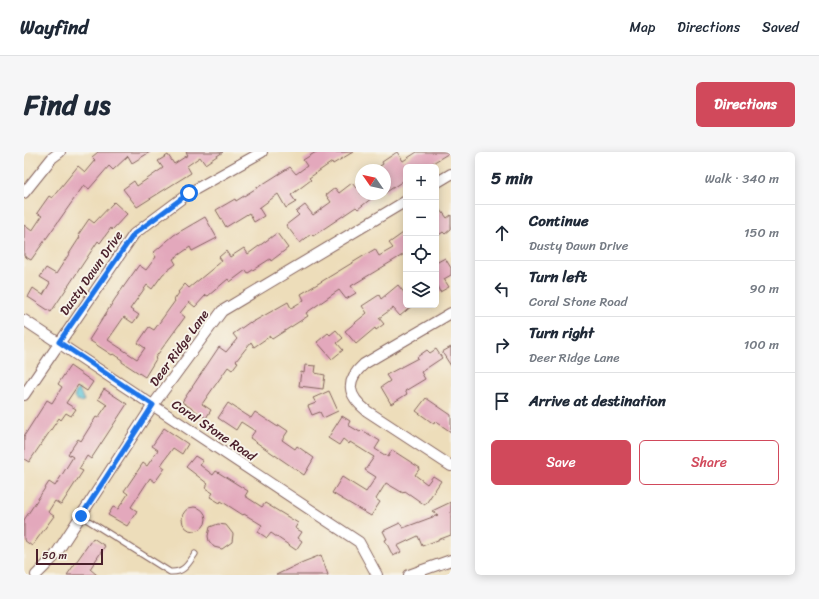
<!DOCTYPE html>
<meta charset="utf-8">
<style>
body{margin:0;font-family:Sriracha,sans-serif;background:#f6f6f7;color:#1f2937}
.controls{position:absolute;right:12px;top:12px;display:grid;overflow:hidden;border-radius:6px;box-shadow:0 2px 10px #0003}
.controls button{width:36px;height:36px;display:grid;place-items:center;padding:0;border:0;border-bottom:1px solid #e0e1e3;background:#fff;color:#1f2937;font:20px sans-serif}
.compass{position:absolute;left:331px;top:12px;width:36px;height:36px;border-radius:50%;background:#fff;box-shadow:0 2px 10px #0003;rotate:304deg}
.scale{position:absolute;left:12px;bottom:10px;width:67px;box-sizing:border-box;padding-left:4px;border:2px solid #4a1f2b;border-top:0;font-size:11px;line-height:14px;white-space:nowrap;color:#4a1f2b;-webkit-text-stroke:3px #f7f3e8;paint-order:stroke}
.stop{position:absolute;width:12px;height:12px;margin:-9px;border:3px solid #1a73e8;border-radius:50%;background:#fff}
.stop.end{background:#1a73e8;border-color:#fff;box-shadow:0 1px 4px #0008}
.list{margin:0;padding:0;list-style:none}
h2{display:flex;justify-content:space-between;align-items:center;height:52px;margin:0;padding:0 16px;font-size:17px}
h2 small{font-size:13px;font-weight:400;color:#747a83}
.list li{display:grid;grid-template-columns:26px 1fr auto;gap:12px;align-items:center;box-sizing:border-box;height:56px;padding:0 16px;border-top:1px solid #e0e1e3}
.list b{display:block;font-size:15px;white-space:nowrap}
.list p{margin:0;font-size:13px;white-space:nowrap;color:#747a83}
.list em{font-size:13px;font-style:normal;color:#747a83}
.actions{display:flex;gap:8px;padding:12px 16px}
.actions a{flex:1;padding:9px 0;border:1px solid #d1495b;border-radius:6px;text-align:center;font-size:14px;color:#d1495b}
.actions .main{background:#d1495b;color:#fff}
.icon{flex:none;width:22px;height:22px;fill:none;stroke:currentColor;stroke-width:2;stroke-linecap:round;stroke-linejoin:round}
.map{position:relative;flex:none;width:427px;height:423px;overflow:hidden;border-radius:6px}
header{display:flex;align-items:center;gap:24px;box-sizing:border-box;height:56px;padding:0 20px;background:#fff;border-bottom:1px solid #e0e1e3}
header strong{font-size:19px}
nav{display:flex;gap:22px;margin-inline-start:auto;font-size:14px}
.intro{display:flex;align-items:center;justify-content:space-between;box-sizing:border-box;height:96px;padding:0 24px}
h1{margin:0;font-size:28px}
.button{padding:10px 18px;border-radius:6px;background:#d1495b;color:#fff;font-size:14px;font-weight:700}
main{display:flex;gap:24px;padding:0 24px}
aside{flex:1;background:#fff;border-radius:6px;box-shadow:0 2px 10px #0003}
.map>svg:first-child{display:block}
</style>
<header>
<strong>Wayfind</strong>
<nav><a>Map</a><a>Directions</a><a>Saved</a></nav>
</header>
<div class="intro"><h1>Find us</h1><a class="button">Directions</a></div>
<main>
<div class="map">
<svg width="427" height="423" viewBox="0 0 427 423">
<rect width="100%" height="100%" fill="#f7f3e8"/>
<filter id="ink" filterUnits="userSpaceOnUse"><feTurbulence type="fractalNoise" baseFrequency=".025" numOctaves="2"/><feDisplacementMap in="SourceGraphic" scale="8" xChannelSelector="R" yChannelSelector="G"/><feConvolveMatrix kernelMatrix="1 2 1 2 8 2 1 2 1" color-interpolation-filters="sRGB"/></filter>
<filter id="wash" filterUnits="userSpaceOnUse"><feTurbulence type="fractalNoise" baseFrequency=".012" numOctaves="4" result="noise"/><feDisplacementMap in="SourceGraphic" scale="16" xChannelSelector="R" yChannelSelector="G"/><feGaussianBlur stdDeviation="0.9" result="paint"/><feColorMatrix in="noise" values="0 0 0 0 0 0 0 0 0 0 0 0 0 0 0 0 0 1.4 0 .05"/><feComposite in="paint" operator="in"/></filter>
<g filter="url(#wash)">
<rect width="100%" height="100%" fill="#edddba"/>
<!-- water -->
<path fill="#5dc6d9" stroke="#547282" d="M 55,237 L 60,248 L 58,251 L 50,246 L 52,239 Z"/>
<g id="blocks">
<!-- building -->
<path fill="#e3a8bc" d="M 74,0 L 126,0 L 108,11 L 104,4 L 89,18 L 85,14 L 65,37 L 60,33 L 7,108 L 0,104 L 0,73 L 8,79 L 18,64 L 13,61 L 25,44 L 28,46 L 54,14 L 61,20 L 71,8 L 68,5 Z
M 162,0 L 199,0 L 181,12 L 176,5 L 163,14 L 167,21 L 113,55 L 99,37 L 110,29 L 113,34 L 139,16 L 134,9 L 144,3 L 150,12 L 164,3 Z
M 292,0 L 329,0 L 309,12 L 308,10 L 285,26 L 287,28 L 267,43 L 272,50 L 262,56 L 254,42 L 235,56 L 240,64 L 230,70 L 225,61 L 202,75 L 192,58 L 211,47 L 212,49 L 266,15 L 272,22 L 283,14 L 279,8 Z
M 373,0 L 379,9 L 393,0 L 427,0 L 402,15 L 382,15 L 382,27 L 361,41 L 361,18 L 350,18 L 359,12 L 358,10 Z
M 328,31 L 332,36 L 337,32 L 337,42 L 353,42 L 334,57 L 332,55 L 289,84 L 287,82 L 276,91 L 262,73 L 275,63 L 272,60 L 281,53 L 289,63 L 307,50 L 302,43 L 311,36 L 315,41 Z
M 90,50 L 103,62 L 88,78 L 87,76 L 76,91 L 74,89 L 27,160 L 4,145 L 9,136 L 19,143 L 26,131 L 16,125 L 22,116 L 32,122 L 56,85 L 54,83 L 65,67 L 70,71 Z
M 417,58 L 423,66 L 427,63 L 427,77 L 421,82 L 419,80 L 412,85 L 412,62 Z
M 181,65 L 193,86 L 168,99 L 166,95 L 149,107 L 152,112 L 139,122 L 128,137 L 123,133 L 106,157 L 115,163 L 109,171 L 100,165 L 84,188 L 113,207 L 121,196 L 114,191 L 125,175 L 130,178 L 151,149 L 150,148 L 155,141 L 154,140 L 161,132 L 165,136 L 198,109 L 195,105 L 202,99 L 206,105 L 220,96 L 224,102 L 253,81 L 264,96 L 247,109 L 246,107 L 224,121 L 222,118 L 206,130 L 204,127 L 184,144 L 182,143 L 171,155 L 165,150 L 156,161 L 161,165 L 131,206 L 132,207 L 121,225 L 98,210 L 98,208 L 89,202 L 88,203 L 65,188 L 91,147 L 115,113 L 122,118 L 132,105 L 129,101 L 150,83 Z
M 382,79 L 382,101 L 327,134 L 332,141 L 322,147 L 315,138 L 282,161 L 284,164 L 248,187 L 246,184 L 230,195 L 227,190 L 212,209 L 214,210 L 208,218 L 204,215 L 178,252 L 187,258 L 182,266 L 158,250 L 195,195 L 202,200 L 213,187 L 209,182 L 226,170 L 227,171 L 264,150 L 267,156 L 280,148 L 277,142 L 351,97 L 355,104 L 369,96 L 365,91 Z
M 421,106 L 427,116 L 427,123 L 420,127 L 425,135 L 416,140 L 412,132 L 412,111 Z
M 374,133 L 382,143 L 382,153 L 389,153 L 376,164 L 369,156 L 355,166 L 360,172 L 352,178 L 351,176 L 332,192 L 321,179 L 343,161 L 338,154 L 355,143 L 357,147 Z
M 312,178 L 319,186 L 313,191 L 319,198 L 308,207 L 293,190 L 304,181 L 306,183 Z
M 427,195 L 427,214 L 418,200 Z
M 412,197 L 418,206 L 397,220 L 401,227 L 381,239 L 383,242 L 367,252 L 357,235 L 366,229 L 362,223 L 394,206 L 393,205 L 403,198 L 406,201 Z
M 281,213 L 292,214 L 291,221 L 301,223 L 299,237 L 275,234 L 277,220 L 280,221 Z
M 46,214 L 69,230 L 63,239 L 54,233 L 42,251 L 52,257 L 47,264 L 42,261 L 37,268 L 35,266 L 5,310 L 0,307 L 0,284 L 23,248 L 28,251 L 38,235 L 34,232 Z
M 80,237 L 103,252 L 67,307 L 63,304 L 55,317 L 59,319 L 37,353 L 31,349 L 24,360 L 30,364 L 8,394 L 0,388 L 0,368 L 25,330 L 31,334 L 49,305 L 44,302 L 54,287 L 57,289 L 72,265 L 74,266 L 83,253 L 74,247 Z
M 305,239 L 314,259 L 299,266 L 296,260 L 288,263 L 284,254 L 292,251 L 289,246 Z
M 402,246 L 427,263 L 427,280 L 411,269 L 410,272 L 392,259 Z
M 204,251 L 227,266 L 231,260 L 254,275 L 255,273 L 264,279 L 258,288 L 271,297 L 273,294 L 290,306 L 280,323 L 226,286 L 231,279 L 217,270 L 212,278 L 194,266 Z
M 318,264 L 326,269 L 324,273 L 336,280 L 338,278 L 356,289 L 351,297 L 364,305 L 368,298 L 396,316 L 391,323 L 403,332 L 409,324 L 417,329 L 401,353 L 381,339 L 379,341 L 362,331 L 352,347 L 356,350 L 347,364 L 308,341 L 318,325 L 342,340 L 352,325 L 341,318 L 350,305 L 326,290 L 325,292 L 319,287 L 315,293 L 304,286 Z
M 140,276 L 164,292 L 158,302 L 149,296 L 137,313 L 141,316 L 131,330 L 126,326 L 107,355 L 113,359 L 103,374 L 84,363 L 89,355 L 94,357 L 104,342 L 100,339 L 119,311 L 123,314 L 134,298 L 128,294 Z
M 171,304 L 179,309 L 176,313 L 189,323 L 192,319 L 224,339 L 221,344 L 238,355 L 241,351 L 274,371 L 271,376 L 278,380 L 274,386 L 278,389 L 272,398 L 247,381 L 243,386 L 234,380 L 238,373 L 220,362 L 219,363 L 197,349 L 196,351 L 186,345 L 189,341 L 181,336 L 184,332 L 162,315 Z
M 427,350 L 427,383 L 398,394 L 394,384 L 373,394 L 377,400 L 369,404 L 361,388 L 363,387 L 359,379 L 376,371 L 379,376 L 414,363 L 408,359 Z
M158 367a12 12 0 1 1 24 0a12 12 0 1 1-24 0Z
M 194,372 L 202,373 L 209,382 L 208,390 L 198,397 L 190,395 L 185,389 L 184,384 L 186,375 Z
M 69,386 L 81,394 L 66,417 L 73,423 L 43,423 Z
M 297,403 L 304,423 L 252,423 L 279,410 Z"/>
</g>
</g>
<g filter="url(#ink)">
<use href="#blocks" fill-opacity="0" stroke="#83625d" stroke-width="1"/>
<g fill="none" stroke-linecap="round" stroke-linejoin="round">
<!-- lane casing -->
<g stroke="#83625d" stroke-width="7">
<path id="lane" d="M 57,364 L 146,420 C 160,421 164,412 171,402"/>
</g>
<!-- street casing -->
<g stroke="#83625d" stroke-width="12">
<path id="street" d="M 412,31 L 427,22
M 0,41 L 28,6 L 36,0
M 427,161 L 340,212 C 321,229 323,243 343,259 L 427,314
M 0,168 L 335,390 L 353,423
M 0,243 L 110,82 L 165,41 L 238,0
M 12,423 L 30,405 L 129,253 L 198,159 L 382,49
M 385,423 L 427,408"/>
</g>
<!-- lane -->
<use href="#lane" stroke="#fff" stroke-width="5"/>
<!-- street -->
<use href="#street" stroke="#fff" stroke-width="10"/>
</g>
</g>
<g fill="none" stroke-linecap="round" stroke-linejoin="round" filter="url(#ink)">
<!-- route -->
<path stroke="#1a73e8" stroke-width="5" d="M 57,364 L 129,253 L 35,190 L 110,82 L 165,41"/>
</g>
<g text-anchor="middle" dominant-baseline="central" stroke-width="4" stroke-linejoin="round" paint-order="stroke">
<!-- street labels -->
<g font-size="13" fill="#4a1f2b" stroke="#f7f3e8">
<text transform="translate(67 121) rotate(-55)">Dusty Dawn Drive</text>
<text transform="translate(155 196) rotate(-54)">Deer Ridge Lane</text>
<text transform="translate(190 278) rotate(34)">Coral Stone Road</text>
</g>
</g>
</svg>
<div class="controls">
<button>+</button>
<button>−</button>
<button><svg class="icon" aria-label="locate" viewBox="0 0 24 24"><circle cx="12" cy="12" r="6"/><path d="M12 2v4M12 18v4M2 12h4M18 12h4"/></svg></button>
<button><svg class="icon" aria-label="layers" viewBox="0 0 24 24"><path d="M12 4l9 5-9 5-9-5zM3 14l9 5 9-5"/></svg></button>
</div>
<svg class="compass" viewBox="-18 -18 36 36"><path d="M0-13l5 13h-10z" fill="#e53935"/><path d="M0 13l5-13h-10z" fill="#747a83"/></svg>
<div class="scale">50 m</div>
<div class="stop" style="left:165px;top:41px"></div>
<div class="stop end" style="left:57px;top:364px"></div>
</div>
<aside>
<h2>5 min<small>Walk · 340 m</small></h2>
<ul class="list">
<li><svg class="icon" aria-label="ahead" viewBox="0 0 24 24"><path d="M12 20V5M6 11l6-6 6 6"/></svg><div><b>Continue</b><p>Dusty Dawn Drive</p></div><em>150 m</em></li>
<li><svg class="icon" aria-label="left" viewBox="0 0 24 24"><path d="M17 20v-9H6M10 6l-5 5 5 5"/></svg><div><b>Turn left</b><p>Coral Stone Road</p></div><em>90 m</em></li>
<li><svg class="icon" aria-label="right" viewBox="0 0 24 24"><path d="M7 20v-9h11M14 6l5 5-5 5"/></svg><div><b>Turn right</b><p>Deer Ridge Lane</p></div><em>100 m</em></li>
<li><svg class="icon" aria-label="arrive" viewBox="0 0 24 24"><path d="M6 21V4h12l-3 4 3 4H6"/></svg><div><b>Arrive at destination</b></div></li>
</ul>
<div class="actions"><a class="main">Save</a><a>Share</a></div>
</aside>
</main>
